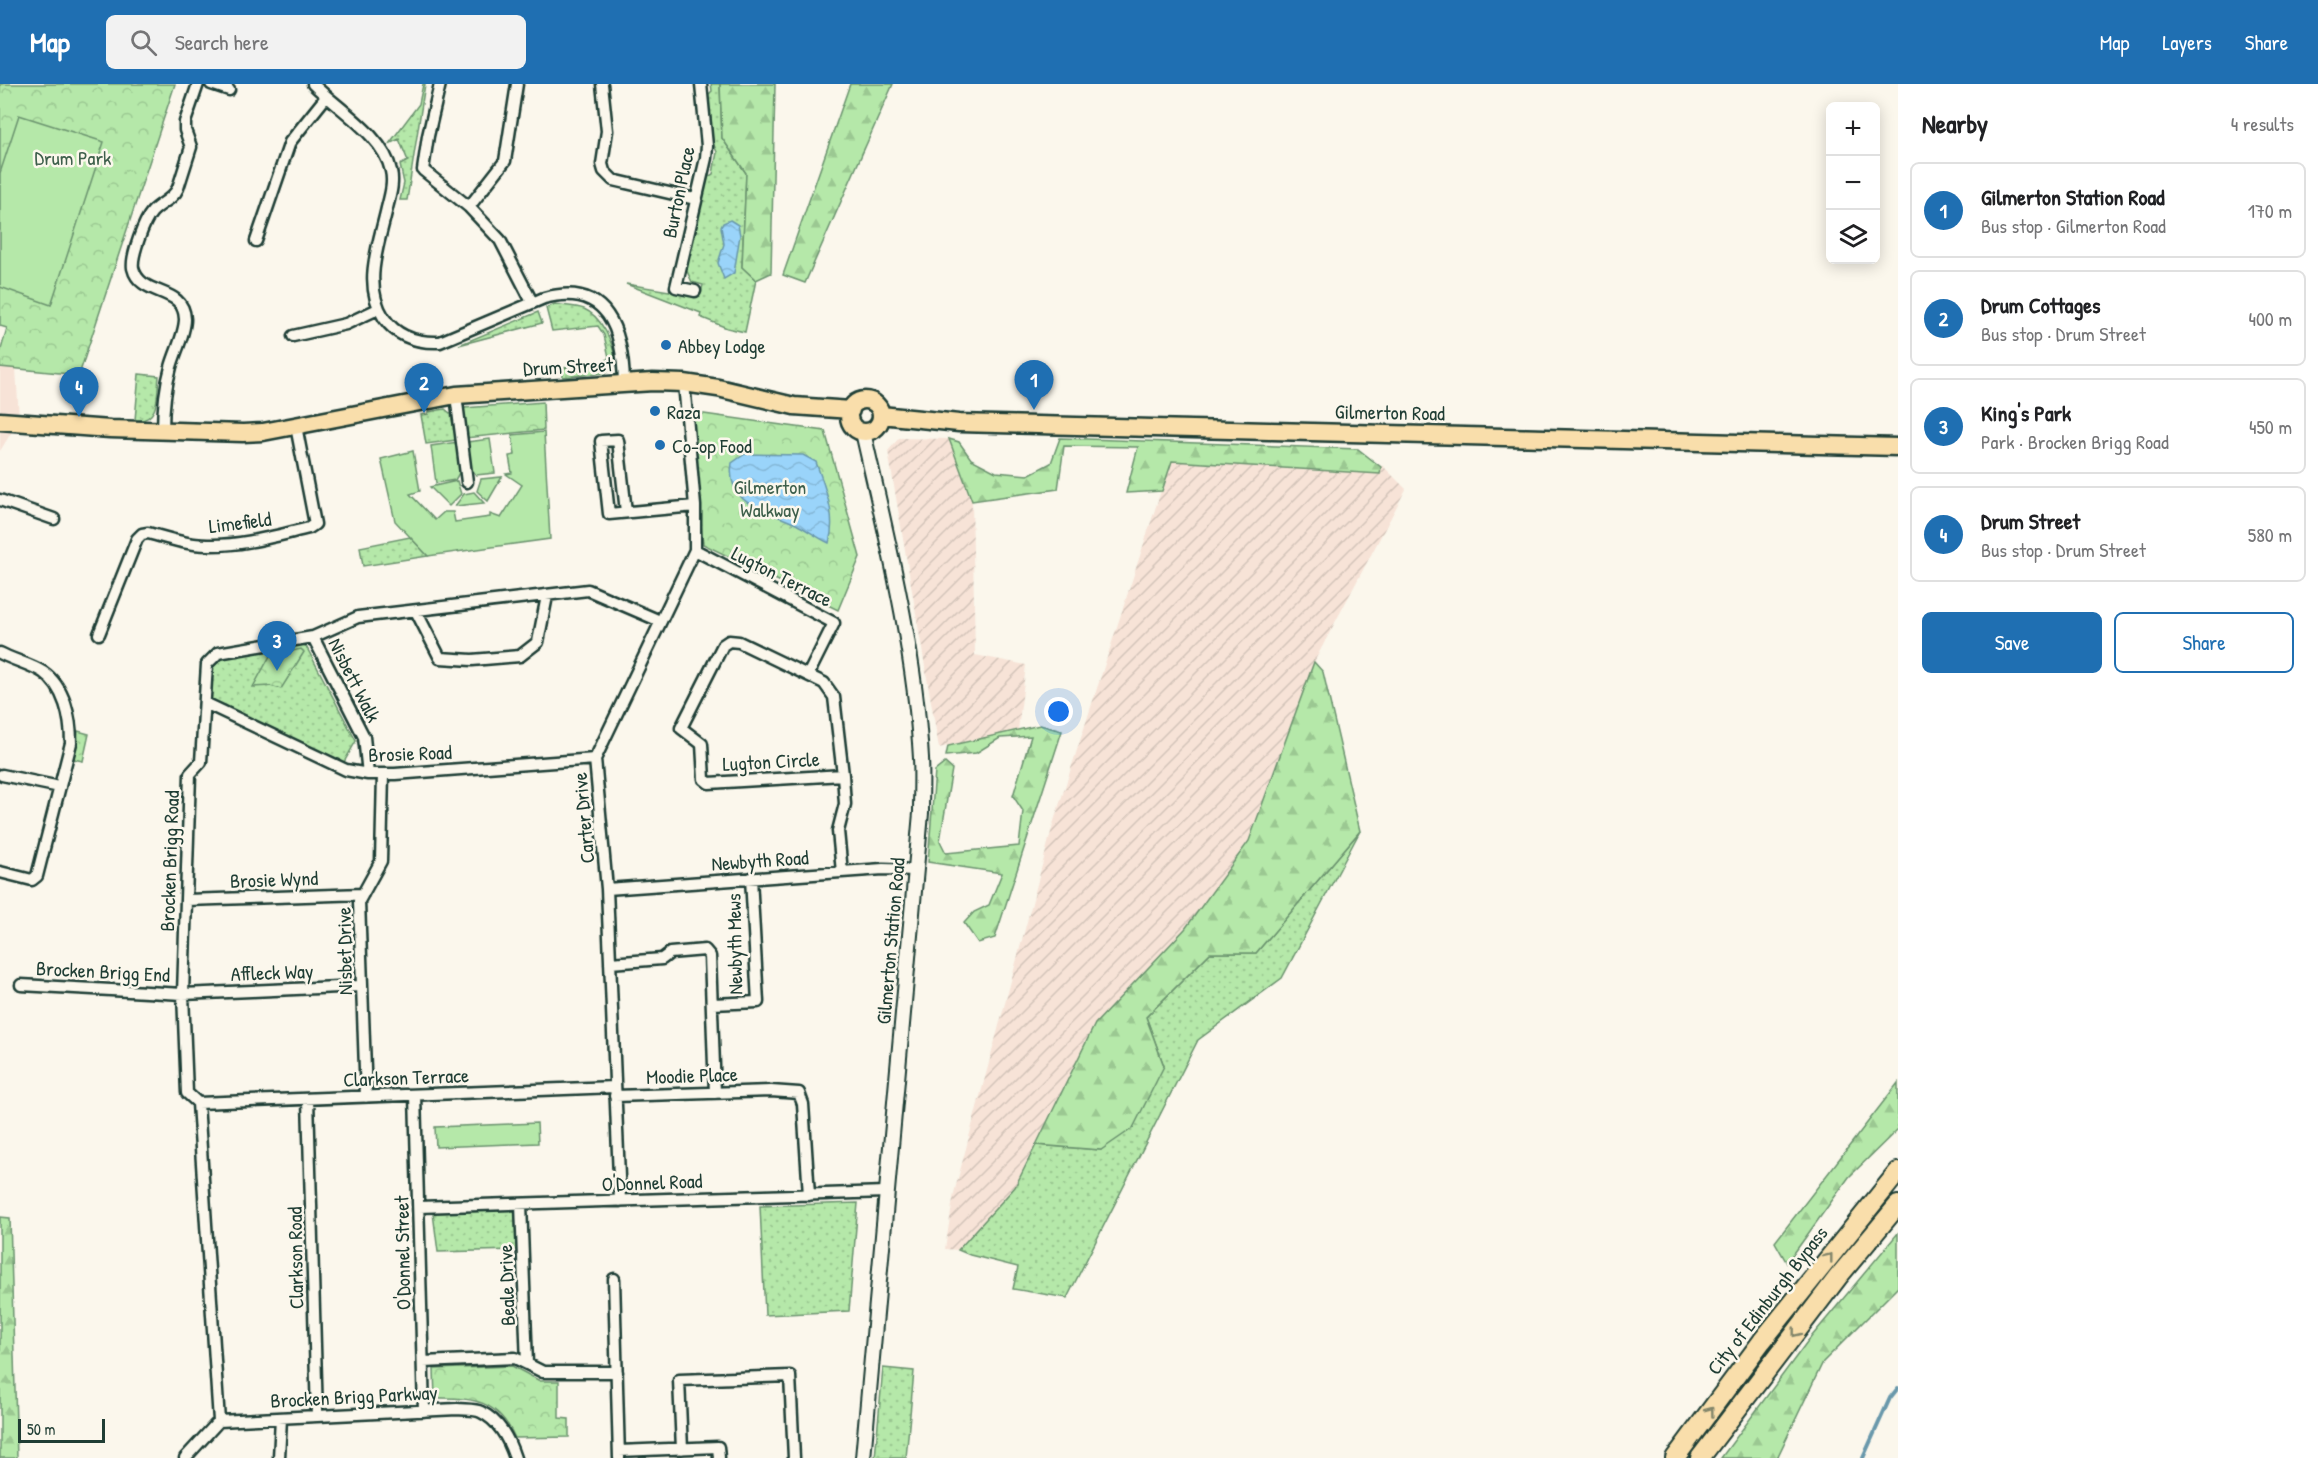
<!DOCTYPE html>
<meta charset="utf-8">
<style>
body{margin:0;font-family:"Patrick Hand",sans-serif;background:#f2f2f2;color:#202124}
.controls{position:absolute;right:18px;top:18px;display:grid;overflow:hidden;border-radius:9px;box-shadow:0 3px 15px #0003}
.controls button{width:54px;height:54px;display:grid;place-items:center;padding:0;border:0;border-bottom:2px solid #e0e0e0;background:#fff;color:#202124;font:30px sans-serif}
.scale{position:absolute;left:18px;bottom:15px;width:87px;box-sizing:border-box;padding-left:6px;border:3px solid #1f3d34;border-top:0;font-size:16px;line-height:21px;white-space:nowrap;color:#1f3d34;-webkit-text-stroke:4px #fbf7ec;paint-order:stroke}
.you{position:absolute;left:1059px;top:628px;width:21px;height:21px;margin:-15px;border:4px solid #fff;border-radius:50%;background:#1a73e8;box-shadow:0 0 0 9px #1a73e833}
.badge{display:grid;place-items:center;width:39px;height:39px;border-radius:50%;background:#1f6fb2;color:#fff;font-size:20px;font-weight:700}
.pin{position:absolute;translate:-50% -50px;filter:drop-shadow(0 2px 3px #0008)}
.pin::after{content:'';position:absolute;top:32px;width:21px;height:18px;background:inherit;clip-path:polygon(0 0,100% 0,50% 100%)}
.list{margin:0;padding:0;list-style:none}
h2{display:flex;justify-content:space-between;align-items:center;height:78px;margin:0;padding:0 24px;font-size:26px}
h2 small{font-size:20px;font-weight:400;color:#757577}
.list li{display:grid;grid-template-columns:39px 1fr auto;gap:18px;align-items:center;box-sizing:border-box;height:96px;margin:0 12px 12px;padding:0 12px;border:2px solid #e0e0e0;border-radius:9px}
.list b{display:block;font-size:22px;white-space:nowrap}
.list p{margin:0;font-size:20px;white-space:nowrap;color:#757577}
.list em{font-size:20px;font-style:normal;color:#757577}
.actions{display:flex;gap:12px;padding:18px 24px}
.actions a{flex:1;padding:14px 0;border:2px solid #1f6fb2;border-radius:9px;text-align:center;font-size:21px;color:#1f6fb2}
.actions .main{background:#1f6fb2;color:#fff}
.icon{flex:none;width:33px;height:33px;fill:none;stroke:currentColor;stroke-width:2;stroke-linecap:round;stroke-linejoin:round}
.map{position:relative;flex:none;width:1898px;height:1374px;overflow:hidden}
header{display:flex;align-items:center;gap:36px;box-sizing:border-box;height:84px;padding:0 30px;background:#1f6fb2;color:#fff}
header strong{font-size:28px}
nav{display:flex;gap:33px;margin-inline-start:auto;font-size:21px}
.search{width:420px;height:54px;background:#f2f2f2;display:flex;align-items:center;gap:15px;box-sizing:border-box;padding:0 21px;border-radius:9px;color:#757577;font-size:22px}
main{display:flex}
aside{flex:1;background:#fff}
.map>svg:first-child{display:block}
</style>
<header>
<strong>Map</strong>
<div class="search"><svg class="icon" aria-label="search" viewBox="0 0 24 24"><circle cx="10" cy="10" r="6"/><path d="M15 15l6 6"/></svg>Search here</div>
<nav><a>Map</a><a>Layers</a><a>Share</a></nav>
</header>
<main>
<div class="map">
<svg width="1898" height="1374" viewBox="0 0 1898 1374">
<defs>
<pattern id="industrial-furrows" width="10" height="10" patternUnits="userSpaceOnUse" patternTransform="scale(1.5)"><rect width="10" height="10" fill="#f7e3d7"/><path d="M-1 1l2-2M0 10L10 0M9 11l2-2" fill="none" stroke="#d3c4b9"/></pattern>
<pattern id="grass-dots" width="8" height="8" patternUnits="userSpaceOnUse" patternTransform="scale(1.5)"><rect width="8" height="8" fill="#b5e8a9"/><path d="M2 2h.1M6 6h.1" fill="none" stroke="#9bc892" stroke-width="1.8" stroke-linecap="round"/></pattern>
<pattern id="forest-firs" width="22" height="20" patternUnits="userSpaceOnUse" patternTransform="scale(1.5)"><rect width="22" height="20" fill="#b5e8a9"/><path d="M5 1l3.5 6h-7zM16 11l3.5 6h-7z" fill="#9bc892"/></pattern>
<pattern id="park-crowns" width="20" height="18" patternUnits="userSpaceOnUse" patternTransform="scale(1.5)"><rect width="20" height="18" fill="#b5e8a9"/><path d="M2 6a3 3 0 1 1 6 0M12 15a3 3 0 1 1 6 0" fill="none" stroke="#9bc892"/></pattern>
<pattern id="water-waves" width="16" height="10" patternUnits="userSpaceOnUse" patternTransform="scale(1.5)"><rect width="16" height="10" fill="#9ad4fa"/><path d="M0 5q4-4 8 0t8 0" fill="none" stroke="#84b7d7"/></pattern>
</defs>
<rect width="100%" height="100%" fill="#fbf7ec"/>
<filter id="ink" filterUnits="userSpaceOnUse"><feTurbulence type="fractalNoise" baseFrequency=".0167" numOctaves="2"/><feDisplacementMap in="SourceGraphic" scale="12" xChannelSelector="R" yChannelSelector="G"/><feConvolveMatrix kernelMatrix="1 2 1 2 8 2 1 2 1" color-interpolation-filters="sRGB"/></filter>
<g filter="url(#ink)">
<!-- built -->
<path fill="#f7e3d7" d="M 0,282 L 16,284 L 19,336 L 0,367 Z"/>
<!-- industrial -->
<path fill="url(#industrial-furrows)" d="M 899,354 L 949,355 L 972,417 L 975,571 L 1026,581 L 1018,646 L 939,664 L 888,367 Z
M 1171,376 L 1383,382 L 1406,405 L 1314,578 L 1249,757 L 1185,845 L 1095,940 L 1015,1103 L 958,1166 L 945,1165 L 954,1109 L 1054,737 Z"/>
<!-- grass -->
<path fill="url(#grass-dots)" stroke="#6a926e" stroke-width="1.5" d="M 423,0 L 425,0 L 407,116 L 400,116 L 404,99 L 400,81 L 408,77 L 399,55 L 389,60 L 419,20 Z
M 711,0 L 720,0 L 722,54 L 746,89 L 742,183 L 756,196 L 745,248 L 727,244 L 700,233 L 701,229 L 626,200 L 700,212 L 703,201 L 692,198 L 686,185 L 708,93 L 713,90 L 717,68 L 713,59 L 708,11 L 712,7 Z
M 555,220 C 564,222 576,222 584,225 C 601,232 613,258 615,275 L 606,289 L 563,293 L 562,284 L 603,281 L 609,273 L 604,251 L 598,242 L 552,247 L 546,224 Z
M 538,228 L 542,239 L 459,261 Z
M 139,290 L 159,292 C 157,310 160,339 135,336 Z
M 445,325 L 451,330 L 456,356 L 426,360 L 421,331 L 428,330 L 428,328 Z
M 410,453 L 428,472 L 363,482 L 360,463 Z
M 304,561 L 307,564 L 356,657 L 344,678 L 208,615 C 208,594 205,587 223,573 Z
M 78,647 L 89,650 L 83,677 L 73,675 Z
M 1360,747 L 1282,894 L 1198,956 L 1067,1214 L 1013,1205 L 1018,1183 L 970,1171 L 958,1166 L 1015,1103 L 1036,1061 L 1101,1066 L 1164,982 L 1146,933 L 1210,869 L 1256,869 Z
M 858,1119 L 849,1227 L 765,1231 L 760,1122 Z
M 515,1125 L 516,1166 L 438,1168 L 433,1129 Z
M 883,1284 L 914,1287 L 906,1374 L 875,1374 Z"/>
<!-- forest -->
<path fill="url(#forest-firs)" stroke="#6a926e" stroke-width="1.5" d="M 720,0 L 775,0 L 771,189 L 756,196 L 742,183 L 746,89 L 722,54 Z
M 850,0 L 893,0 L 805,199 L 783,191 Z
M 1060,354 L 1358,365 L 1381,383 L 1380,390 L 1172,377 L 1162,407 L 1126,409 L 1138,363 L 1064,362 L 1058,405 L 972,417 L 949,355 L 959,358 L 971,375 L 996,388 L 1028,391 L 1051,379 Z
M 1314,578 L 1323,588 L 1360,747 L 1256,869 L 1210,869 L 1146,933 L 1164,982 L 1133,1044 L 1101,1066 L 1036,1061 L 1095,940 L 1185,845 L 1249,757 Z
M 1040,641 L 1062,647 L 995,854 L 978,859 L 964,839 L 974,828 L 989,821 L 1002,789 L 928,778 L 935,687 L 945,679 L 952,685 L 940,757 L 946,769 L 1019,762 L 1023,727 L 1013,712 L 1031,652 L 1000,654 L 976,669 L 946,672 L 948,662 Z
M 1898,999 L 1898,1045 L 1849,1093 L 1787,1179 L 1775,1158 Z
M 0,1133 L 10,1134 L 17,1374 L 0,1374 Z
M 1898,1149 L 1898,1203 L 1823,1278 L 1777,1374 L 1721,1374 L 1807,1258 Z"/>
<!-- park -->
<path fill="url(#park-crowns)" stroke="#6a926e" stroke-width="1.5" d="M 0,0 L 175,0 L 79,291 L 0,283 L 0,269 L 7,244 L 0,242 Z
M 543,318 L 544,346 L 465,354 L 464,324 Z
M 690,328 L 825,347 L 860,473 L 838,526 L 703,460 Z
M 301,565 L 304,568 L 281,605 L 270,602 L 253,603 L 270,572 Z
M 512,1282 L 540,1297 L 559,1297 L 559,1334 L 569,1335 L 569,1353 L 515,1354 C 498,1316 473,1313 435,1314 L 434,1285 Z"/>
<!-- garden -->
<path fill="#b5e8a9" stroke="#6a926e" stroke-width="1.5" d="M 19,31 L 104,58 L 51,221 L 0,203 L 0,89 Z
M 544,348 L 550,455 L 428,472 L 395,437 L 381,375 L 413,367 L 420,407 L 410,410 L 435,436 L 444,428 L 453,428 L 455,438 L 490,433 L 490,430 L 501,434 L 522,401 L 506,390 L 512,389 L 509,372 L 515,371 L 512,351 Z
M 490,355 L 495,389 L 476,391 L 471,384 L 467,358 Z
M 458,358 L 462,384 L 455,396 L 436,399 L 431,362 Z
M 502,393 L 488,417 L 477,407 L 481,395 Z
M 457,397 L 461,410 L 449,422 L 430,403 Z
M 474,408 L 484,419 L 455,422 L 464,410 Z
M 537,1039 L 538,1059 L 436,1063 L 435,1043 Z"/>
<!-- water -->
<path fill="url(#water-waves)" stroke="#6998ab" stroke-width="1.5" d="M 730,136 L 738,141 L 740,151 L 734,189 L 724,195 L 718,179 L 724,160 L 721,143 L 723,139 Z
M 745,370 L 803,371 L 816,378 C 825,405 837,431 829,459 C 821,456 806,445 796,440 C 767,426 725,422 732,379 Z"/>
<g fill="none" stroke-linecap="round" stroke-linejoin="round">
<!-- stream -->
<path stroke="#6998ab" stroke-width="4" d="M 1863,1374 L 1890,1314 L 1898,1304"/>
<!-- minor casing -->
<g stroke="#1f3d34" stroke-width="15">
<path id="minor" d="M 211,0 L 229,6
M 313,0 C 338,25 384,52 391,87 C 394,99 390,112 387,124 C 379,160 362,200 384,234 C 397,253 418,259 440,258 L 544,214 C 608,197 623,247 624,300
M 440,0 L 428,52 L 423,86 L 469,123 L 500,156 L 532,218
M 602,0 L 607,47 L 602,80 L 604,87 L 613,96 L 695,115
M 469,123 L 505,77 L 517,0
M 256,157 L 290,58 L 326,13
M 695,207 L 676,203 L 706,74 L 707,62 L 701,0
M 293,252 L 346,240 L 378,225
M 456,311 L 467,398
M 163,347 C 163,326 165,304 171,283 C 175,268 185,250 185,235 C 184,201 140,214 133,184 C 131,172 144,137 152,128 C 160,119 173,116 178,104 L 191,63 L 185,46 L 185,38 L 198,0
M 0,416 L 54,435
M 626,428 L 618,356 L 601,357 L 609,430 L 695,422
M 695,466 L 834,539 L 808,591
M 416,527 L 440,574 L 472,576 L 520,572 L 538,558 L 547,512
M 99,550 L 137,455 L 142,450 L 148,449 C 167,454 187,461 208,461 C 242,462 275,452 309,444 L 315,440 L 296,342
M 313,553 L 364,653 L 368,690
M 0,569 C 13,576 30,580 43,588 C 65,603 71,635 71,659 L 37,792 L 32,796 L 0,788
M 205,619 L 346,686 L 368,690 L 395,690 L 595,675
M 2,691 L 60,703
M 842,788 L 838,747 L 845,720 L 843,691 L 834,613 L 824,599 L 739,558 L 729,557 L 723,561 L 681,644 L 702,660 L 704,695 L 709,699 L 843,691
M 607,805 L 883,785 L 916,786
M 186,816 L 363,810
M 610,879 L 662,875 L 670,869 L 705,866 L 710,872 L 715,1009
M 21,901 L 183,910 L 361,902
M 712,920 L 758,918 L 751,794
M 415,1011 L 424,1327
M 615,1012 L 771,1007 L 799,1009 L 803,1020 L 809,1111
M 366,1013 L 359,817 L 381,777 L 383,690
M 308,1015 L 317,1332
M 198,1019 L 615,1003
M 620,1117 L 607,805 L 595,675 L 695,466 L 695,422 L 684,299
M 521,1120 L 527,1280
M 419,1123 L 886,1108
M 614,1195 L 619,1374
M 423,1278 L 515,1274 L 543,1288 L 617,1288
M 219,1337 L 198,1019 L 187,1009 L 183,910 L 190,690 L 201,678 L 207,580 L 218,569 L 313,553 L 358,533 L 588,506 L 660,537
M 682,1365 L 679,1296 L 790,1292 L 794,1374
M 619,1367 L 718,1363 L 719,1374
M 185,1374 L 219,1337 L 457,1325 C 464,1326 475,1325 481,1328 C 500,1337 509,1356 515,1374
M 279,1374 L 281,1334"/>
</g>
<!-- tertiary casing -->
<g stroke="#1f3d34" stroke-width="18">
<path id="tertiary" d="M 863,348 C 887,454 915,565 921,674 C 922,692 921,711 921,729 L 863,1374"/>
</g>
<!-- primary casing -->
<g stroke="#1f3d34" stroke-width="21">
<path id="primary" d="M849 332a16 16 0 1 1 32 0a16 16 0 1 1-32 0Z
M 881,331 L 959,339 L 1898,363
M 0,337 L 110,345 L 243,349 L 263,348 L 456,311 L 653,298 L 684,299 L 718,304 L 794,322 L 851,326"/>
</g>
<!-- trunk casing -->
<g stroke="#1f3d34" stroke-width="22">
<path id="trunk" d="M 1675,1374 L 1762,1257 L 1898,1088
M 1700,1374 L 1838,1193 L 1898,1121"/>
</g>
<!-- minor -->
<use href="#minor" stroke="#fbf7ec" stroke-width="10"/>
<!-- tertiary -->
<use href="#tertiary" stroke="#fbf7ec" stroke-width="14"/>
<!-- primary -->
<use href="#primary" stroke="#f9deab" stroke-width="16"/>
<!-- trunk -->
<use href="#trunk" stroke="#f9deab" stroke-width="18"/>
</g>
<!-- one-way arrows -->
<defs><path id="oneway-chevron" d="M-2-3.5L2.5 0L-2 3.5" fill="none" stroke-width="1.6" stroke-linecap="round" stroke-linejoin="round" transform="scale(1.5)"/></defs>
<g stroke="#81856a">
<use href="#oneway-chevron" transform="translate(1829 1173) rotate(-52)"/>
<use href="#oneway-chevron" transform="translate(1796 1249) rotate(128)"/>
<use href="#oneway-chevron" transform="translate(1710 1327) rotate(-53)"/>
</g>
</g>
<!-- markers -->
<g fill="#1f6fb2" stroke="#fbf7ec" stroke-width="2">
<circle cx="666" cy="261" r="6"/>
<circle cx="655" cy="327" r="6"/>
<circle cx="660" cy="361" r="6"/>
</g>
<g text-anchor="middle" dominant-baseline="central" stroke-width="5" stroke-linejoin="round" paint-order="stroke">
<!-- park labels -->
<g font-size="20" fill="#3d5f4b" stroke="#fbf7ec">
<text x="73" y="73">Drum Park</text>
<text x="770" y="402">Gilmerton<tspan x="770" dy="23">Walkway</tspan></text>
</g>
<!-- street labels -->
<g font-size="20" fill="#1f3d34" stroke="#fbf7ec">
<text transform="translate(678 108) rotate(-78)">Burton Place</text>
<text transform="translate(568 282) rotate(-3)">Drum Street</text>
<text transform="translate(1390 328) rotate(1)">Gilmerton Road</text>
<text transform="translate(240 438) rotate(-7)">Limefield</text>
<text transform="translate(782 492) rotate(27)">Lugton Terrace</text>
<text transform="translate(355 596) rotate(63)">Nisbett Walk</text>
<text transform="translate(410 669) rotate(-2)">Brosie Road</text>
<text transform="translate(771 677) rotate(-3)">Lugton Circle</text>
<text transform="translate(583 734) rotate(-95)">Carter Drive</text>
<text transform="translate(760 776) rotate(-4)">Newbyth Road</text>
<text transform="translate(169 777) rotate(-88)">Brocken Brigg Road</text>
<text transform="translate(274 795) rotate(-2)">Brosie Wynd</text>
<text transform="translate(890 857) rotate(-85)">Gilmerton Station Road</text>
<text transform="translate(734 860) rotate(-91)">Newbyth Mews</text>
<text transform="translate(344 867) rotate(-91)">Nisbet Drive</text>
<text transform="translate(103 887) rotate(3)">Brocken Brigg End</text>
<text transform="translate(272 888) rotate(-2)">Affleck Way</text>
<text transform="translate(692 991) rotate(-2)">Moodie Place</text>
<text transform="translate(406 993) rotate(-2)">Clarkson Terrace</text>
<text transform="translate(652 1098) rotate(-2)">O'Donnel Road</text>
<text transform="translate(402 1169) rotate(-91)">O'Donnel Street</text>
<text transform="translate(295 1174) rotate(-91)">Clarkson Road</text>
<text transform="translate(506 1201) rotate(-92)">Beale Drive</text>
<text transform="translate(1767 1216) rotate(-52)">City of Edinburgh Bypass</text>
<text transform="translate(354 1312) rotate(-3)">Brocken Brigg Parkway</text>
</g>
<!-- poi labels -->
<g font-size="20" fill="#1f3d34" stroke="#fbf7ec" text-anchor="start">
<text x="678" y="261">Abbey Lodge</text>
<text x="667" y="327">Raza</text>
<text x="672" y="361">Co-op Food</text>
</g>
</g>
</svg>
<div class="controls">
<button>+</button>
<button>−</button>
<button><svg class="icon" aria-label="layers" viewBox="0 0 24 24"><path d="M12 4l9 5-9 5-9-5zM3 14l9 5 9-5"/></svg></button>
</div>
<div class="scale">50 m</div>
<div class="you"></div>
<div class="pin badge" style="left:1034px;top:326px">1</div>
<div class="pin badge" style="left:424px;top:329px">2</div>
<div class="pin badge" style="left:277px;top:587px">3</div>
<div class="pin badge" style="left:79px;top:333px">4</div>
</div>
<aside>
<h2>Nearby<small>4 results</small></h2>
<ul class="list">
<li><span class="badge">1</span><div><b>Gilmerton Station Road</b><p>Bus stop · Gilmerton Road</p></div><em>170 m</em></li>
<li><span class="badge">2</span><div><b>Drum Cottages</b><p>Bus stop · Drum Street</p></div><em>400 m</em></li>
<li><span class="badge">3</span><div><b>King's Park</b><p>Park · Brocken Brigg Road</p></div><em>450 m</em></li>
<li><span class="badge">4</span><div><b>Drum Street</b><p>Bus stop · Drum Street</p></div><em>580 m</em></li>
</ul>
<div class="actions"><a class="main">Save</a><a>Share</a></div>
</aside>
</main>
